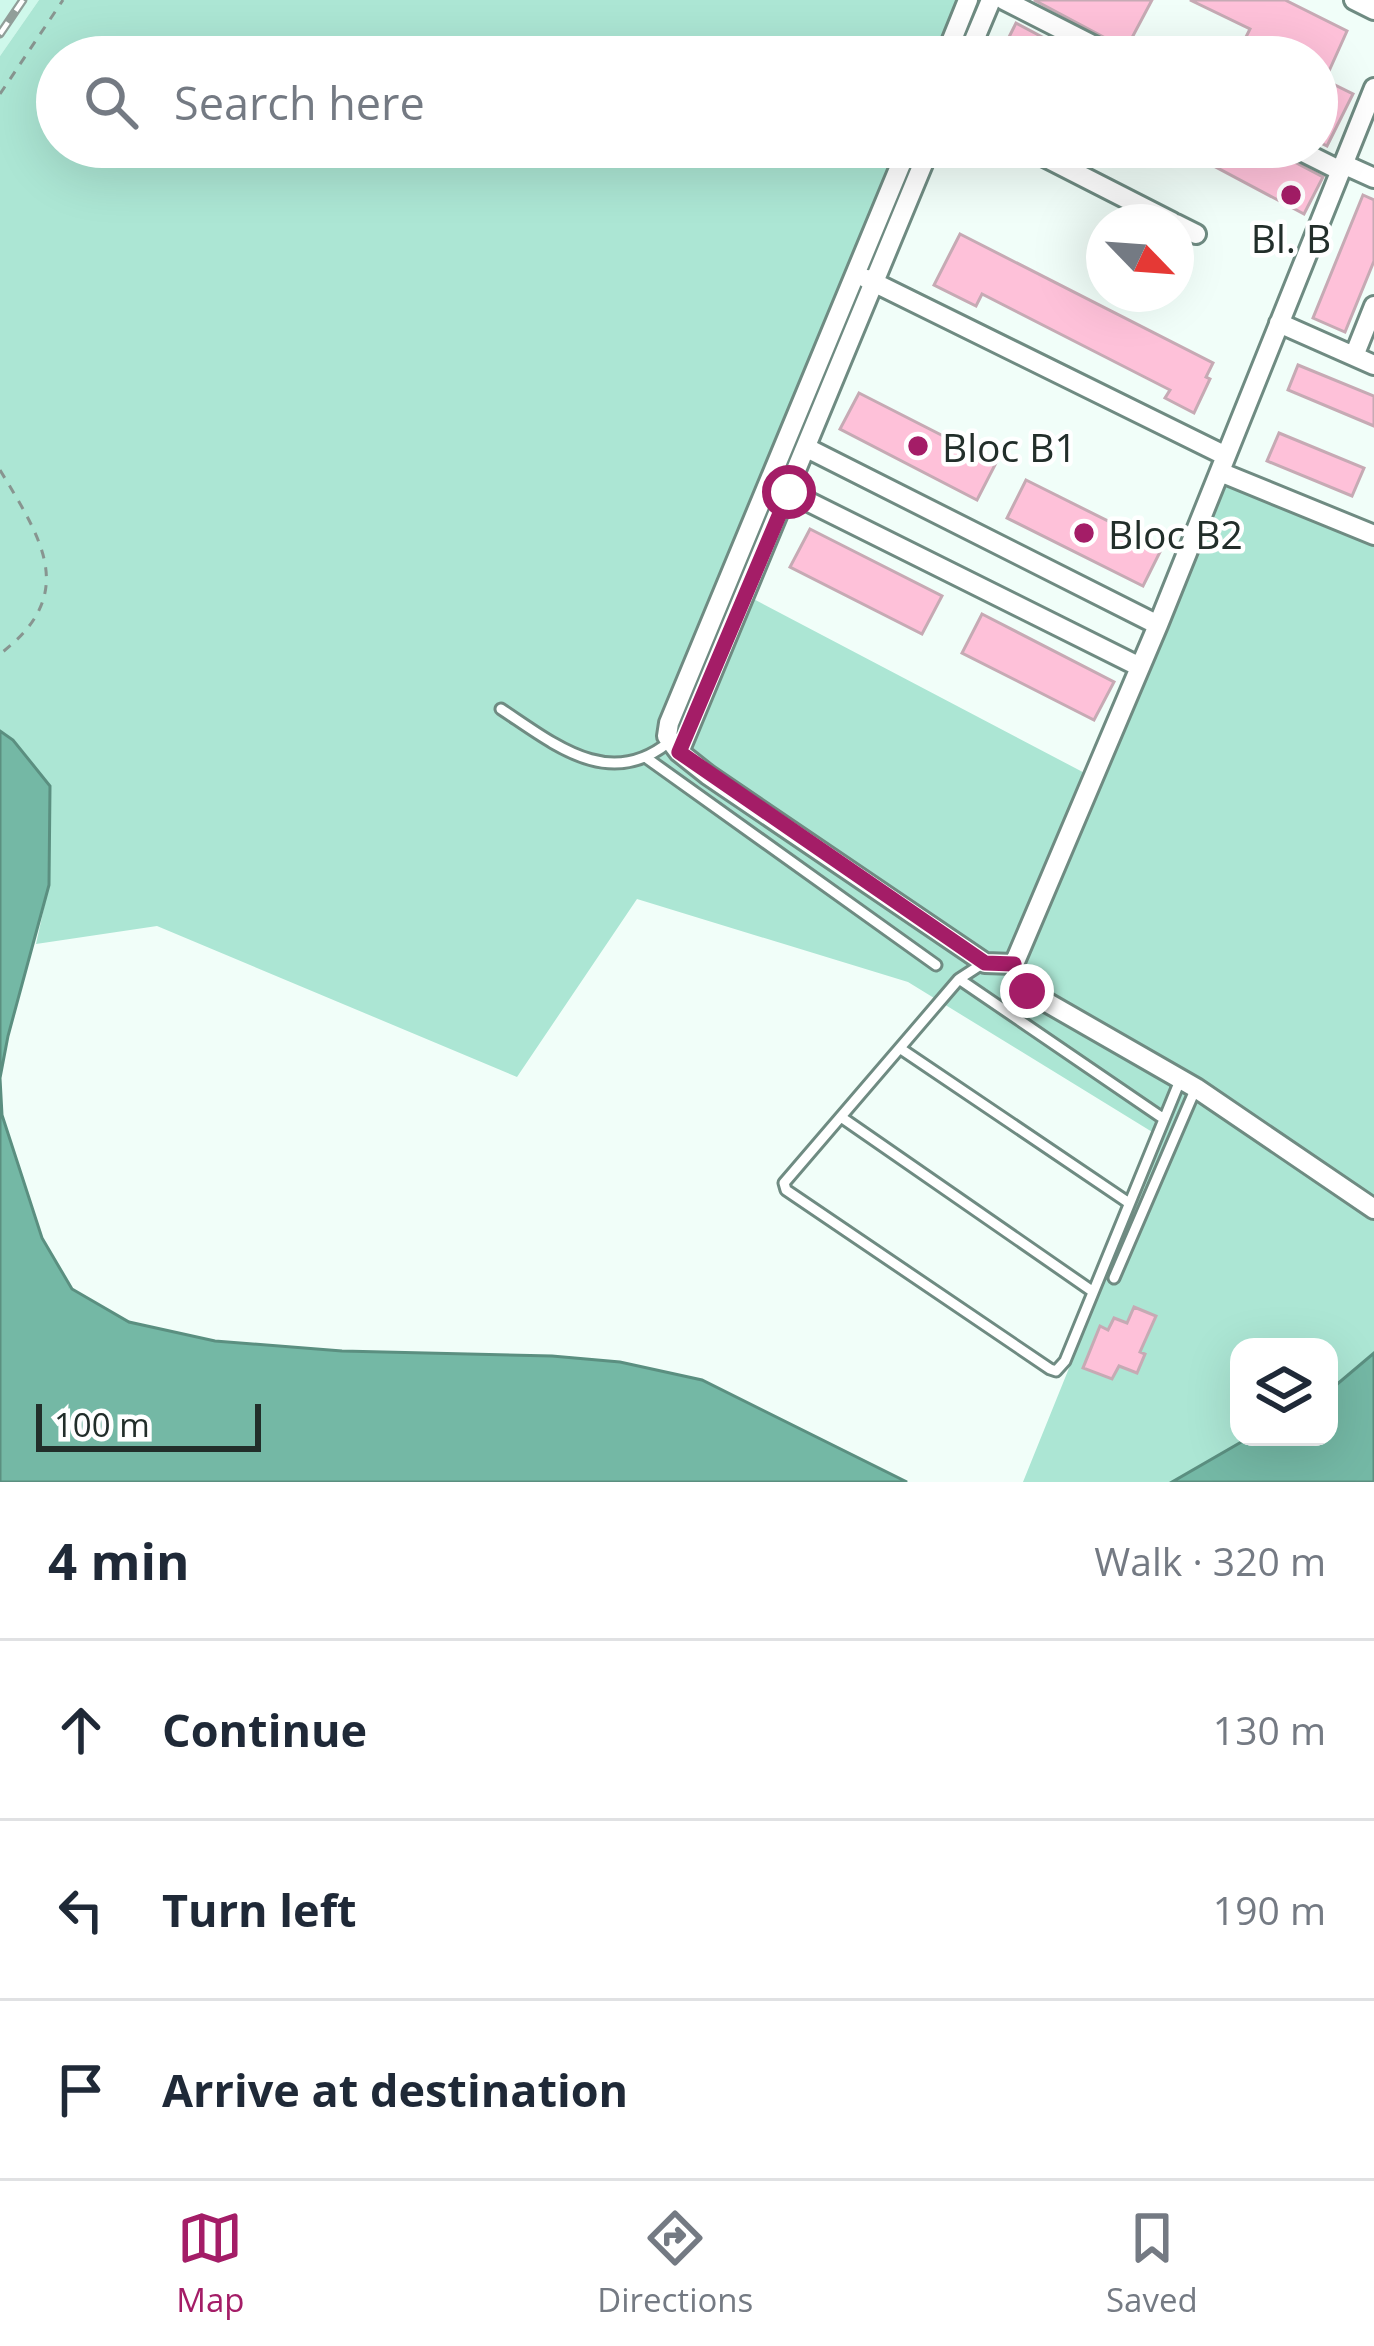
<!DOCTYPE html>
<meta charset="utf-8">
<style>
body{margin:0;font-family:"Open Sans",sans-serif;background:#f2f2f3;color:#1f2937}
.controls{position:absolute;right:36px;bottom:36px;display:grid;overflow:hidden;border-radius:24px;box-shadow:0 12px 48px #0002}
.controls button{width:108px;height:108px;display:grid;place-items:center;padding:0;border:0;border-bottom:3px solid #e0e1e3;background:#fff;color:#1f2937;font:60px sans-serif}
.compass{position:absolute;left:1086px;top:204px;width:108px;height:108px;border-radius:50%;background:#fff;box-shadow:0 12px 48px #0002;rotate:115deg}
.scale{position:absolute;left:36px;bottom:30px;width:225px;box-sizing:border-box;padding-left:12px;border:6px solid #222e2a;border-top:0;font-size:33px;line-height:42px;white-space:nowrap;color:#222e2a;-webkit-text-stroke:9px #fff;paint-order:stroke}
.stop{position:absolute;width:36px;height:36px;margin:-27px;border:9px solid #a41d67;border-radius:50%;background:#fff}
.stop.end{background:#a41d67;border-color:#fff;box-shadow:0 3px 12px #0008}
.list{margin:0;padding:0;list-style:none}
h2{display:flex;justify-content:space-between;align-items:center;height:156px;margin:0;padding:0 48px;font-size:51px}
h2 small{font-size:39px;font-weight:400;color:#747a83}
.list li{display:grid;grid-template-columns:78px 1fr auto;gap:36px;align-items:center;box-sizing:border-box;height:180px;padding:0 48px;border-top:3px solid #e0e1e3}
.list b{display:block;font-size:45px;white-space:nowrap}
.list em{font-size:39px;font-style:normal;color:#747a83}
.icon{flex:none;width:66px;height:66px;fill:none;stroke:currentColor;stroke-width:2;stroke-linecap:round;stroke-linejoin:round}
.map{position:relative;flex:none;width:1374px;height:1482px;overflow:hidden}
.search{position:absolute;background:#fff;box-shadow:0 12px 48px #0002;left:36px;right:36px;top:36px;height:132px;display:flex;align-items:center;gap:30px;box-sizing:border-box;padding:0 42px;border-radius:66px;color:#747a83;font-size:45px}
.sheet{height:696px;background:#fff}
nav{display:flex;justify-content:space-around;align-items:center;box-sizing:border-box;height:168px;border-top:3px solid #e0e1e3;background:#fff;font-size:33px;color:#747a83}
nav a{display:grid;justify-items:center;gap:6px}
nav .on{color:#a41d67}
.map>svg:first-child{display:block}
</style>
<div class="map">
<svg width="1374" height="1482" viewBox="0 0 1374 1482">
<rect width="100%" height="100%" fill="#f1fef9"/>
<!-- built -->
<path fill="#cff8eb" d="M 0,0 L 39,0 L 0,56 Z"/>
<!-- green -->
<path fill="#ace6d4" d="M 39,0 L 973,0 L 949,57 L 57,57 L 57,147 L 911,147 L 727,585 L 1096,779 L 1227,485 L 1374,545 L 1374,1353 L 1329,1391 L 1329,1347 L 1239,1347 L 1239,1437 L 1250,1437 L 1172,1482 L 1023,1482 L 1162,1138 L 908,982 L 637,899 L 517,1077 L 157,926 L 36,944 L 49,885 L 0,731 L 0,56 Z"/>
<!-- water -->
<path fill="#74b8a5" stroke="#5b8f80" stroke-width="3" d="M 0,731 L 13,740 L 50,786 L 49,885 L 8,1036 L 0,1078 L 2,1115 L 42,1238 L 72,1289 L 129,1322 L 215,1341 L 342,1351 L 552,1356 L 620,1362 L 702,1380 L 907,1482 L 0,1482 Z
M 1374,1353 L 1374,1482 L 1172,1482 L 1250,1437 L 1329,1437 L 1329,1391 Z"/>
<!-- building -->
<path fill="#fec1d9" stroke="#c6aab4" stroke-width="3" d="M 1034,0 L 1152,0 L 1126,49 Z
M 1190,0 L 1285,0 L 1347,31 L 1325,80 L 1353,94 L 1327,146 L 1317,141 L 1317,57 L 1236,57 L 1250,29 Z
M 1016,23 L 1080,57 L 999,57 Z
M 1202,147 L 1266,147 L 1323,177 L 1304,214 L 1197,157 Z
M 1363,195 L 1374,200 L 1374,261 L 1345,332 L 1313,318 Z
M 960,234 L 1213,363 L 1206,377 L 1210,379 L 1194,413 L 1165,398 L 1170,390 L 982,294 L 976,306 L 934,285 Z
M 1298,365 L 1374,396 L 1374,426 L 1288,390 Z
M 859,393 L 996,463 L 977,500 L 840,429 Z
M 1279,433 L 1364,468 L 1352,496 L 1267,461 Z
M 1026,480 L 1162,548 L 1143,586 L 1007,518 Z
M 810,529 L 942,596 L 922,634 L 790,567 Z
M 982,614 L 1114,682 L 1094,720 L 962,653 Z
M 1134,1307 L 1156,1316 L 1140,1352 L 1145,1354 L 1137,1373 L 1119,1366 L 1112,1379 L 1083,1368 L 1100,1326 L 1108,1330 L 1114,1318 L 1127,1323 Z"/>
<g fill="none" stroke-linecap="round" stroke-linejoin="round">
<!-- lane casing -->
<g stroke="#6f8b82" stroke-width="15">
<path id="lane" d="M 1130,57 C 1155,43 1174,44 1199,57
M 501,709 C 554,744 609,791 669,742
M 648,759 L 936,965
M 982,964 L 959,979 L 784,1183 L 786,1190 L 1050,1369 L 1056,1371 L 1065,1361 L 1181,1078
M 959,979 L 1164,1119
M 901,1049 L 1129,1203
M 841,1117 L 1092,1291
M 1114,1278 L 1195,1090"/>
</g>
<!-- street casing -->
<g stroke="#6f8b82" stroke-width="24">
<path id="street" d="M 1004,0 L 1116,57
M 1354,0 L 1374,10
M 945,57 L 968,0
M 967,57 L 991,0
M 1374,88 L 1158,625 L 1014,964 L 1019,982 L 1027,991 L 1196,1088 L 1374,1209
M 908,147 L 669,723 L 667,736 L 679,752 L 708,775 L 985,963 L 1014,964
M 1025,147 L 1172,222
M 1293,147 L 1341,171
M 1343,164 L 1374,178
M 1176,224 L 1196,234
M 867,279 L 1226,456
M 1279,323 L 1374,365
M 1354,356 L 1374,306
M 807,448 L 1158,625
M 1220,472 L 1374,535
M 789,492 L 1140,667
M 679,752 L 930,147"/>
</g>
<!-- path -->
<path stroke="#889590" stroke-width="3" stroke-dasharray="9 9" stroke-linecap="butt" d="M 0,94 L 63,0
M 0,470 C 42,540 79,594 0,654"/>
<!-- lane -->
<use href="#lane" stroke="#fff" stroke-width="9"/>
<!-- street -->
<use href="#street" stroke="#fff" stroke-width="18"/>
<!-- rail casing -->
<g stroke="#919e99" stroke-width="9">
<path id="rail" d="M 0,34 L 23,0"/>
</g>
<!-- rail -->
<use href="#rail" stroke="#fff" stroke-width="4.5" stroke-dasharray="14" stroke-linecap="butt"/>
</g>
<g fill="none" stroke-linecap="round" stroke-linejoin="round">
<!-- route -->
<path stroke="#a41d67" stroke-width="15" d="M 789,492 L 679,752 L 985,963 L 1014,964 L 1018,982 L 1027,991"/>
</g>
<!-- markers -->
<g fill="#a41d67" stroke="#fff" stroke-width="4.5">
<circle cx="1291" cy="195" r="12"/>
<circle cx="918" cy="446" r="12"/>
<circle cx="1084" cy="533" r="12"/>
</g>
<g text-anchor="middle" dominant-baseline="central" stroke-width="9" stroke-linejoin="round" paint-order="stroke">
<!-- poi labels -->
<g font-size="39" fill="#222e2a" stroke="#fff" text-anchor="start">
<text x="1291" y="237" text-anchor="middle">Bl. B</text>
<text x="942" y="446">Bloc B1</text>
<text x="1108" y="533">Bloc B2</text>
</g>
</g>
</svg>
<div class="controls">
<button><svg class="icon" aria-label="layers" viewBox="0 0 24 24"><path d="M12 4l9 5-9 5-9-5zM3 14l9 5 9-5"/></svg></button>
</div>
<svg class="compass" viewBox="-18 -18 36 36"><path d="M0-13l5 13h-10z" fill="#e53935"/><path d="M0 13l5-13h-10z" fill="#747a83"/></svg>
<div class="scale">100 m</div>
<div class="stop" style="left:789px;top:492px"></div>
<div class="stop end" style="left:1027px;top:991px"></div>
<div class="search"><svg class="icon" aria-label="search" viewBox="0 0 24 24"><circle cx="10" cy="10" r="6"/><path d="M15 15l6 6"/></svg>Search here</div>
</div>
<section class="sheet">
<h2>4 min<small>Walk · 320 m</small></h2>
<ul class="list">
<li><svg class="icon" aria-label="ahead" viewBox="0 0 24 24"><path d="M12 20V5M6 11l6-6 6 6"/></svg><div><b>Continue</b></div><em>130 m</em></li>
<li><svg class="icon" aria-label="left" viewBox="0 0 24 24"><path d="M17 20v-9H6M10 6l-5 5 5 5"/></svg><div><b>Turn left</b></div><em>190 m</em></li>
<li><svg class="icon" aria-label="arrive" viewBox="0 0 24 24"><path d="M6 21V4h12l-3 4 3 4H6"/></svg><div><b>Arrive at destination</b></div></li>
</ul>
</section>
<nav>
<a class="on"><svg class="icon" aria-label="map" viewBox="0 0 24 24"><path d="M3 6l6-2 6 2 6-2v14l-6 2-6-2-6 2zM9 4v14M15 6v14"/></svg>Map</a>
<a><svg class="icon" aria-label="directions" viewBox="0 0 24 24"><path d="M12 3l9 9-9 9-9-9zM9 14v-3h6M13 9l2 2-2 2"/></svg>Directions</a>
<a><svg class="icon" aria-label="saved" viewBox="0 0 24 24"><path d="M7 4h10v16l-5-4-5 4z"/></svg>Saved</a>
</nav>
